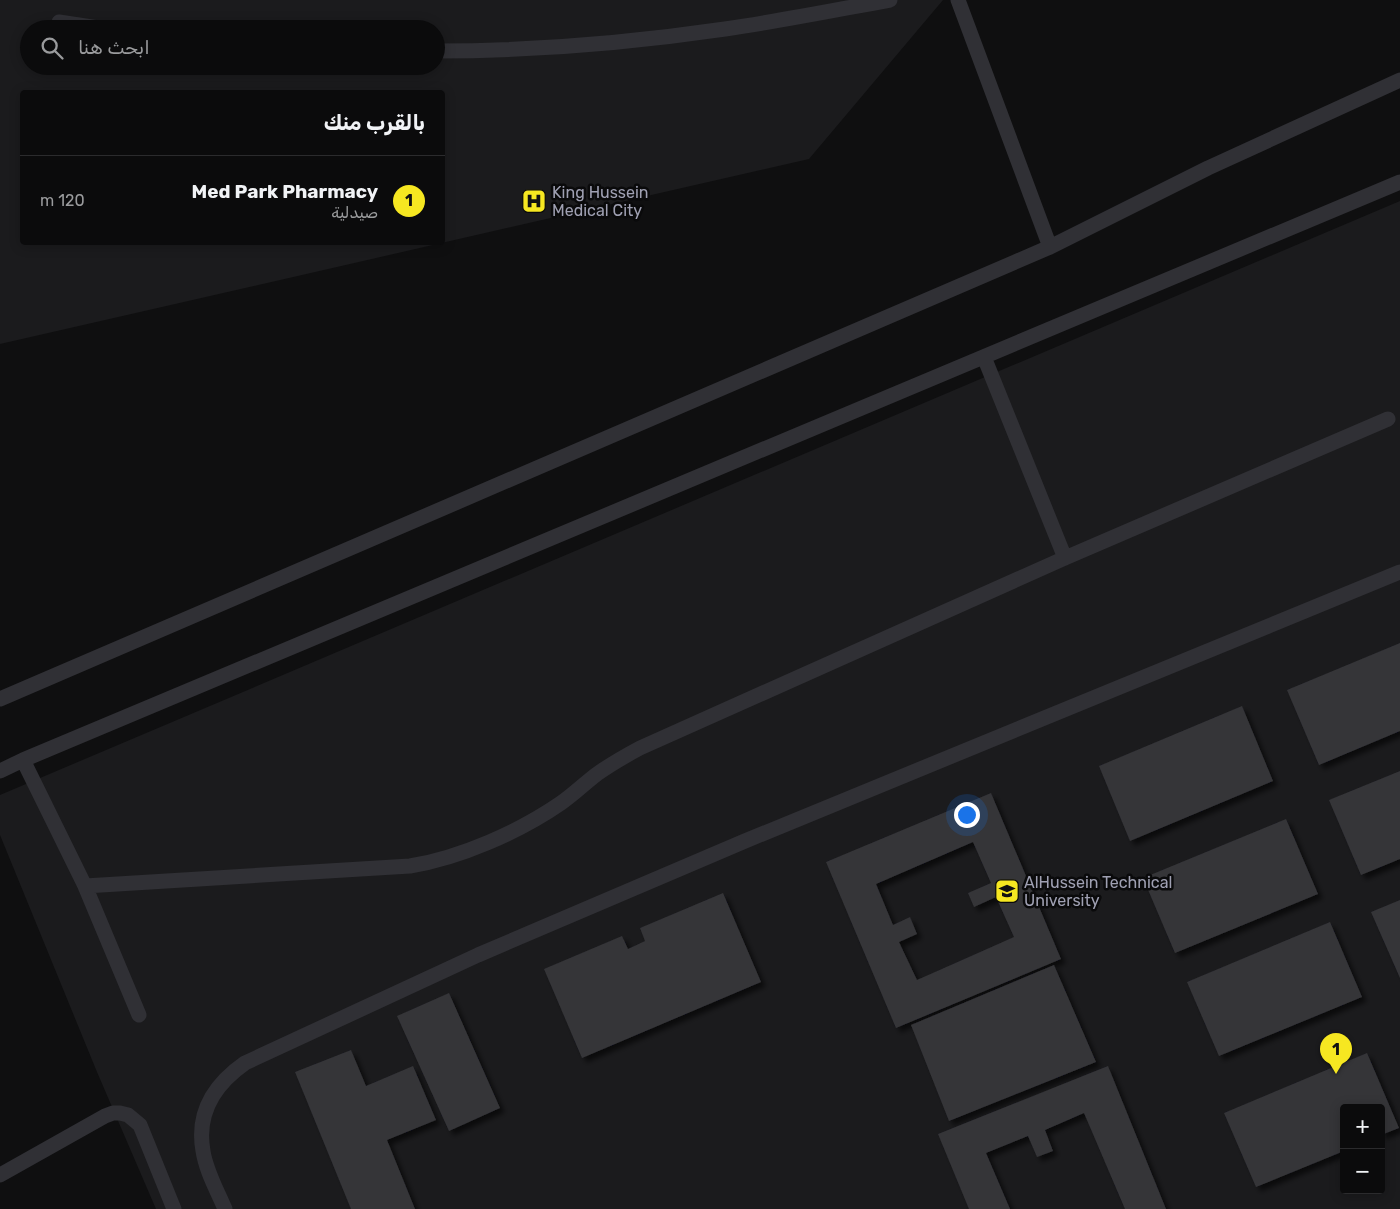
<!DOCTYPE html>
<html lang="ar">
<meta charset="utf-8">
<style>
body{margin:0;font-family:Rubik,Vazirmatn,sans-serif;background:#19191a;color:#f1f3f6;direction:rtl}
.controls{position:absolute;right:15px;bottom:15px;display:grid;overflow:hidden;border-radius:5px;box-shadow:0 2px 12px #0003}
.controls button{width:45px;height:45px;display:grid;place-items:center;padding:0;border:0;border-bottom:1px solid #2b2b2d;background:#0b0b0c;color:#f1f3f6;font:25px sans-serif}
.you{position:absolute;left:966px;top:814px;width:18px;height:18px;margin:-12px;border:4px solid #fff;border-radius:50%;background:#1a73e8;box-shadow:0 0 0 8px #1a73e833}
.badge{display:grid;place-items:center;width:32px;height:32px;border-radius:50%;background:#f6e721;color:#111;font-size:16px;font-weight:700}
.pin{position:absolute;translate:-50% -41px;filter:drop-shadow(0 1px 2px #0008)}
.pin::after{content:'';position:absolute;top:26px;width:18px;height:15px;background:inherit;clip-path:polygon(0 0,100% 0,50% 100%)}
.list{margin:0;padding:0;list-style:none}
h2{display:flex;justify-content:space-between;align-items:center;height:65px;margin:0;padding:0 20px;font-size:21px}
h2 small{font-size:16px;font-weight:400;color:#9a9b9d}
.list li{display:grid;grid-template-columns:32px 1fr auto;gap:15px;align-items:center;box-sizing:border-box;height:90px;padding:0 20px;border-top:1px solid #2b2b2d}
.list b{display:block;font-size:19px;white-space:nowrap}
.list p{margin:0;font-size:16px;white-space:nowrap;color:#9a9b9d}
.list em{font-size:16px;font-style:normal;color:#9a9b9d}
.icon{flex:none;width:28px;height:28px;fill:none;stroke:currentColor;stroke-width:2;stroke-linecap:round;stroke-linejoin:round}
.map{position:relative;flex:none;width:1400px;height:1209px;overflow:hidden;direction:ltr}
.search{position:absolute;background:#0b0b0c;box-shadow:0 2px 12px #0003;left:20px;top:20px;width:425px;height:55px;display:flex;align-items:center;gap:12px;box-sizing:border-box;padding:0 18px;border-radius:28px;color:#9a9b9d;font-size:19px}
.panel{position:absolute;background:#0b0b0c;box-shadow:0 2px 12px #0003;left:20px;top:90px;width:425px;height:155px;border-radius:5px;direction:rtl}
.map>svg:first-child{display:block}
</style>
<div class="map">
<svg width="1400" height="1209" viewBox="0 0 1400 1209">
<defs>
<filter id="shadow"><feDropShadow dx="4.5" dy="4.5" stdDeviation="2.5" flood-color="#0009"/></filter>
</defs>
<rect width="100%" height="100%" fill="#0f0f10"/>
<!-- built -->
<path fill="#1b1b1d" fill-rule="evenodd" d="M 0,0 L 943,0 L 809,159 L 0,344 ZM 29,29 L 436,29 L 436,66 L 29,66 ZM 22,92 L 442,92 L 442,242 L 22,242 Z
M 1400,201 L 1400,1209 L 156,1209 L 97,1072 L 0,835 L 0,795 ZM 1344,1108 L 1381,1108 L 1381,1190 L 1344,1190 Z"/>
<!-- building -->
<path fill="#343438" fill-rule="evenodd" filter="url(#shadow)" d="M 1400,643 L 1400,731 L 1319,765 L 1287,690 Z
M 1242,706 L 1273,781 L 1130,841 L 1099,766 Z
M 1400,771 L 1400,859 L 1361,875 L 1329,800 Z
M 991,793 L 1061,959 L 896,1028 L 826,862 ZM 973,842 L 991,883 L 968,893 L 974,907 L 996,897 L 1014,937 L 917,980 L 899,942 L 917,934 L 910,917 L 893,925 L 876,884 Z
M 1286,819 L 1318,894 L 1175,953 L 1143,878 Z
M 723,893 L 761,982 L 582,1058 L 544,969 L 622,936 L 628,949 L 645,941 L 640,928 Z
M 1400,900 L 1400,978 L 1371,912 Z
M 1330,922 L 1362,997 L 1219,1056 L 1187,982 Z
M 1054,965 L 1096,1062 L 949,1121 L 911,1025 Z
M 449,993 L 500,1108 L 449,1131 L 397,1016 Z
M 351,1050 L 366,1086 L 413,1066 L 436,1120 L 387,1140 L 415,1209 L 351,1209 L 295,1072 Z
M 1367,1053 L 1399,1128 L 1381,1135 L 1381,1108 L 1344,1108 L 1344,1151 L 1256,1187 L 1224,1113 Z
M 1108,1066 L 1166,1209 L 1125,1209 L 1084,1113 L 1045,1130 L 1053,1151 L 1037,1157 L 1028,1136 L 986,1153 L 1010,1209 L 969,1209 L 938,1134 Z"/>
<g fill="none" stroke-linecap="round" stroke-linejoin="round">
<!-- lane -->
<path stroke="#303035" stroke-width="15" d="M 958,0 L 1050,247
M 59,22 L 105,29
M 436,51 C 533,51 629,43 725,29 C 780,21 835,10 890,0
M 984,357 L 1065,558
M 0,699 L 1050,247 L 1208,168 L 1400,80
M 23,760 L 85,886 L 139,1015
M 0,771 L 23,760 L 1400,182
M 85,886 L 410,866 C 460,858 519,832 561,803 C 574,794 585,783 597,774 C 611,764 625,756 640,748 L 1065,558 L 1388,419
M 0,1175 L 105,1116 L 113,1113 L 120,1113 L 128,1115 L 140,1125 L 174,1209
M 225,1209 C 217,1190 206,1171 203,1151 C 196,1112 215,1084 245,1063 L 478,955 L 745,841 L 1400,572"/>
</g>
<!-- icons -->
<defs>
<g id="hospital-square" transform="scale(1.25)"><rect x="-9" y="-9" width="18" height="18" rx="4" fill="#f6e721" stroke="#0a0a0b"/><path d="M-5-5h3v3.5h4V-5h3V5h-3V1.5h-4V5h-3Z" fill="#111"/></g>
<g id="university-square" transform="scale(1.25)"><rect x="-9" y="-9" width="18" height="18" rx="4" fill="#f6e721" stroke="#0a0a0b"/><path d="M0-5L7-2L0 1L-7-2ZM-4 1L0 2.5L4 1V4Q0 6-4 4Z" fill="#111"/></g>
</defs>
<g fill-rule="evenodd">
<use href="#hospital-square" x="534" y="201"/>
<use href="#university-square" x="1007" y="891"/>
</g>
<g text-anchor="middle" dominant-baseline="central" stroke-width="5" stroke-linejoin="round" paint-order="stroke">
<!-- poi labels -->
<g font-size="16" fill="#9fa0b2" stroke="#0a0a0b" text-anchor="start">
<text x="552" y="192">King Hussein<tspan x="552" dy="18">Medical City</tspan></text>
<text x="1024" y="882">AlHussein Technical<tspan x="1024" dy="18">University</tspan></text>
</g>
</g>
</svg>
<div class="controls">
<button>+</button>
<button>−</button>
</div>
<div class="you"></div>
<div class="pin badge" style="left:1336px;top:1074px">1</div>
<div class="search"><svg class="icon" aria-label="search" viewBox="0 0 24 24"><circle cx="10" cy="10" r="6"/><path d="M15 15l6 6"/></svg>ابحث هنا</div>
<section class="panel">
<h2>بالقرب منك<small></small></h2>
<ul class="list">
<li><span class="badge">1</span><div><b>Med Park Pharmacy</b><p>صيدلية</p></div><em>120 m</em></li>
</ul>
</section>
</div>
